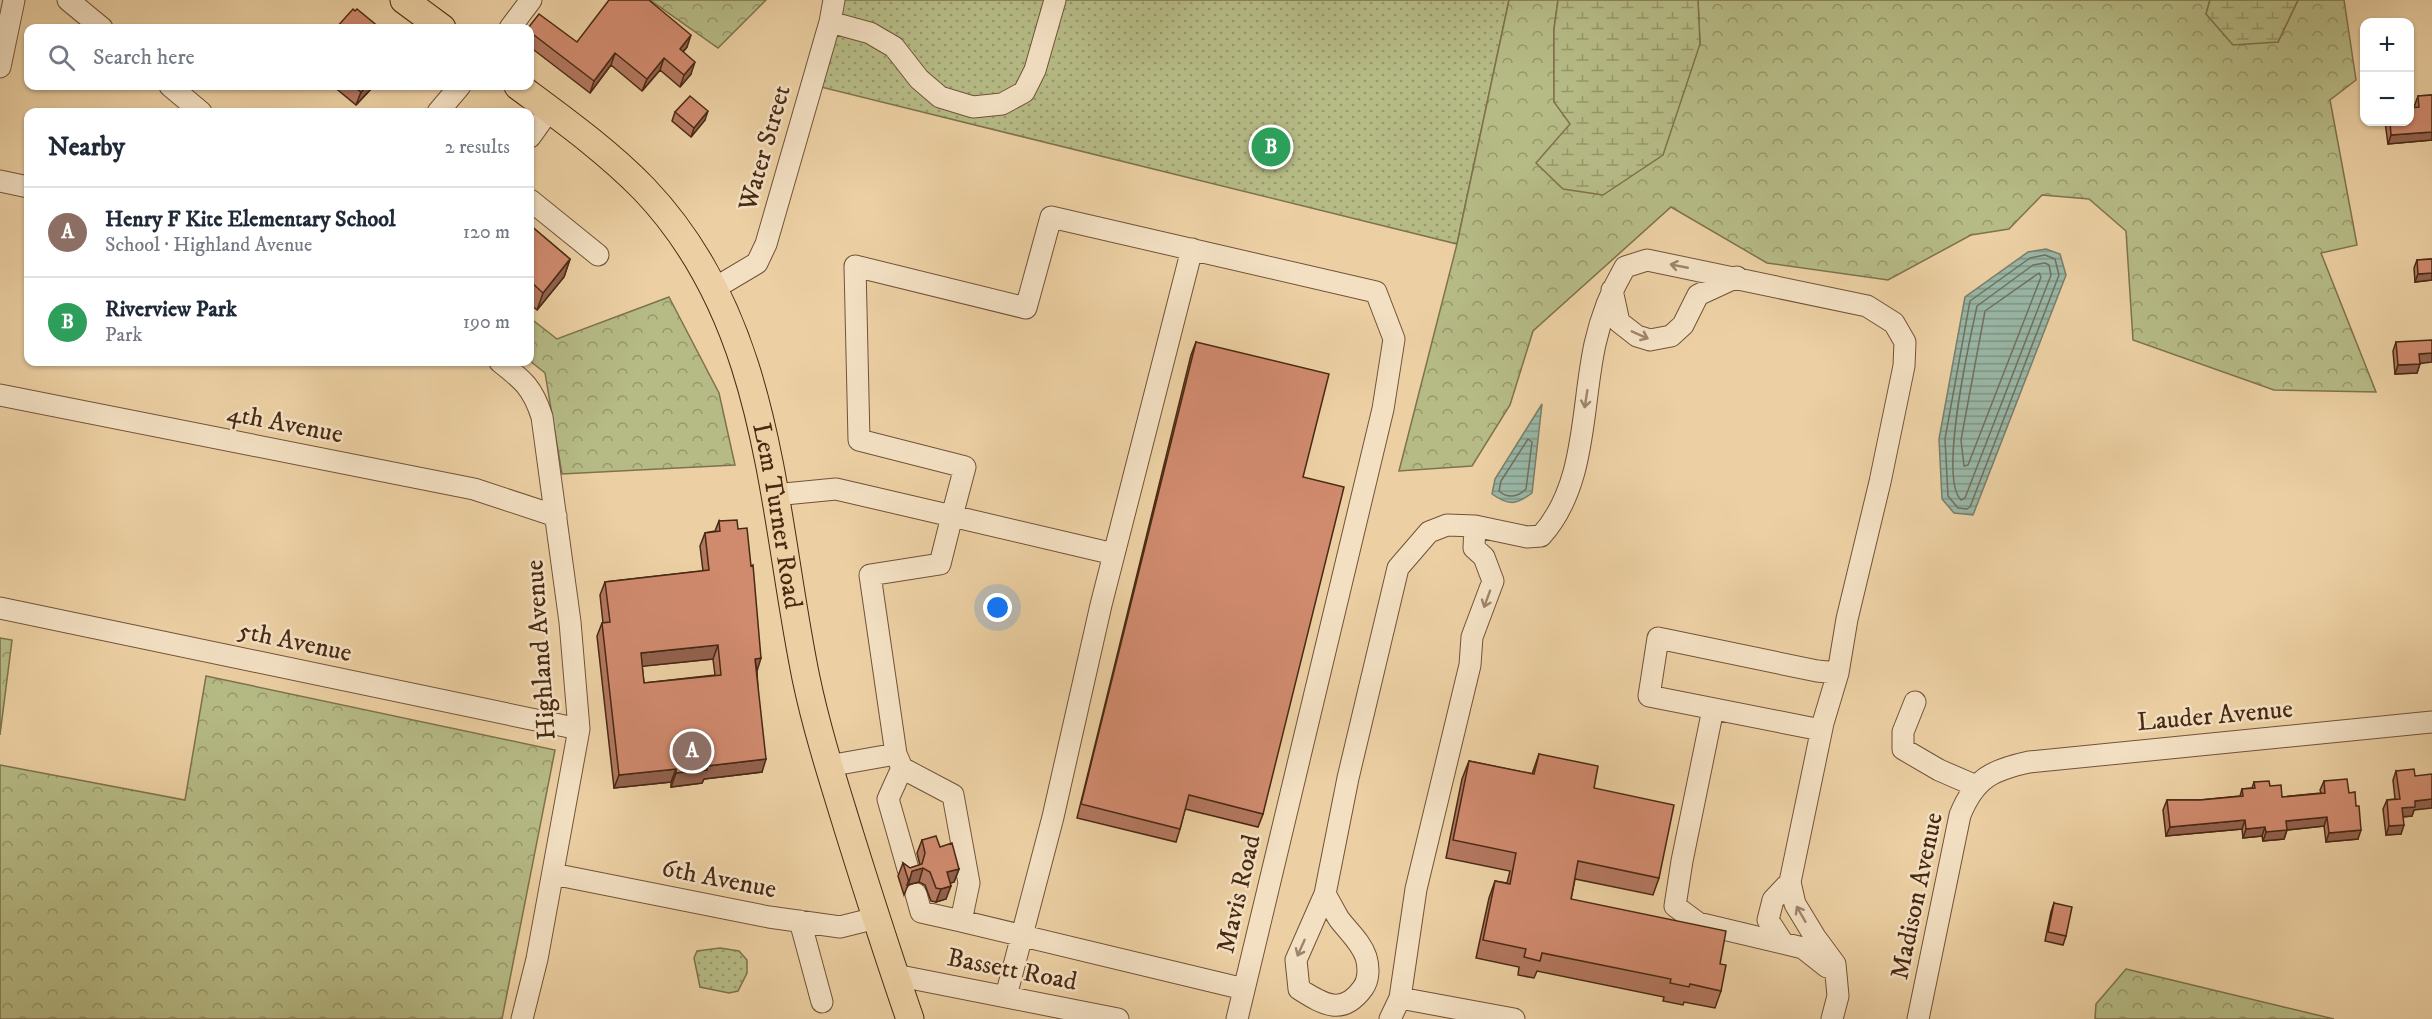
<!DOCTYPE html>
<meta charset="utf-8">
<style>
body{margin:0;font-family:"IM FELL DW Pica",serif;background:#f2f2f3;color:#1f2937}
.controls{position:absolute;right:18px;top:18px;display:grid;overflow:hidden;border-radius:12px;box-shadow:0 2px 4px #0004}
.controls button{width:54px;height:54px;display:grid;place-items:center;padding:0;border:0;border-bottom:2px solid #e0e1e3;background:#fff;color:#1f2937;font:30px sans-serif}
.you{position:absolute;left:998px;top:608px;width:21px;height:21px;margin:-15px;border:4px solid #fff;border-radius:50%;background:#1a73e8;box-shadow:0 0 0 9px #1a73e833}
.badge{display:grid;place-items:center;width:39px;height:39px;border-radius:50%;background:#7c3aed;color:#fff;font-size:20px;font-weight:700}
.pin{position:absolute;translate:-50% -50%;border:3px solid #fff;box-shadow:0 2px 6px #0006}
.list{margin:0;padding:0;list-style:none}
h2{display:flex;justify-content:space-between;align-items:center;height:78px;margin:0;padding:0 24px;font-size:26px}
h2 small{font-size:20px;font-weight:400;color:#747a83}
.list li{display:grid;grid-template-columns:39px 1fr auto;gap:18px;align-items:center;box-sizing:border-box;height:90px;padding:0 24px;border-top:2px solid #e0e1e3}
.list b{display:block;font-size:22px;white-space:nowrap}
.list p{margin:0;font-size:20px;white-space:nowrap;color:#747a83}
.list em{font-size:20px;font-style:normal;color:#747a83}
.icon{flex:none;width:33px;height:33px;fill:none;stroke:currentColor;stroke-width:2;stroke-linecap:round;stroke-linejoin:round}
.map{position:relative;flex:none;width:2432px;height:1019px;overflow:hidden}
.search{position:absolute;background:#fff;box-shadow:0 2px 4px #0004;left:24px;top:24px;width:510px;height:66px;display:flex;align-items:center;gap:15px;box-sizing:border-box;padding:0 21px;border-radius:12px;color:#747a83;font-size:22px}
.panel{position:absolute;background:#fff;box-shadow:0 2px 4px #0004;left:24px;top:108px;width:510px;height:258px;border-radius:12px}
.map>svg:first-child{display:block}
</style>
<div class="map">
<svg width="2432" height="1019" viewBox="0 0 2432 1019">
<defs>
<pattern id="grass-dots" width="8" height="8" patternUnits="userSpaceOnUse" patternTransform="scale(1.5)"><rect width="8" height="8" fill="#b6bb86"/><path d="M2 2h.1M6 6h.1" fill="none" stroke="#96986c" stroke-width="1.8" stroke-linecap="round"/></pattern>
<pattern id="forest-crowns" width="20" height="18" patternUnits="userSpaceOnUse" patternTransform="scale(1.5)"><rect width="20" height="18" fill="#b6bb86"/><path d="M2 6a3 3 0 1 1 6 0M12 15a3 3 0 1 1 6 0" fill="none" stroke="#96986c"/></pattern>
<pattern id="wetland-marsh" width="20" height="14" patternUnits="userSpaceOnUse" patternTransform="scale(1.5)"><rect width="20" height="14" fill="#b6bb86"/><path d="M1 5h8M5 5V1M11 12h8M15 12V8" fill="none" stroke="#96986c"/></pattern>
<pattern id="water-rules" width="6" height="5" patternUnits="userSpaceOnUse" patternTransform="scale(1.5)"><rect width="6" height="5" fill="#99b7a7"/><path d="M0 2.5h6" fill="none" stroke="#7f9587"/></pattern>
</defs>
<rect width="100%" height="100%" fill="#ecd0a3"/>
<filter id="stains"><feTurbulence type="fractalNoise" baseFrequency=".00333" numOctaves="4"/><feColorMatrix values="0 0 0 0 .2 0 0 0 0 .09 0 0 0 0 .02 0 0 0 .5 -.17"/></filter>
<radialGradient id="worn" r=".72"><stop offset=".6" stop-color="#630" stop-opacity="0"/><stop offset="1" stop-color="#630" stop-opacity=".3"/></radialGradient>
<!-- grass -->
<path fill="url(#grass-dots)" stroke="#7f724c" stroke-width="1.5" d="M 844,0 L 1509,0 L 1457,244 L 821,87 Z
M 720,948 L 739,951 L 747,960 L 747,973 L 738,991 L 729,993 L 700,987 L 694,958 L 697,951 Z"/>
<!-- forest -->
<path fill="url(#forest-crowns)" stroke="#7f724c" stroke-width="1.5" d="M 650,0 L 766,0 L 718,48 Z
M 1509,0 L 1558,0 L 1554,29 L 1554,102 L 1700,44 L 1698,0 L 2210,0 L 2206,14 L 2278,42 L 2298,0 L 2344,0 L 2356,80 L 2330,100 L 2357,245 L 2321,253 L 2376,392 L 2274,390 L 2133,340 L 2126,231 L 2089,199 L 2042,195 L 2009,229 L 1971,235 L 1888,280 L 1767,263 L 1671,207 L 1533,331 L 1510,405 L 1472,466 L 1399,471 L 1457,244 Z
M 669,297 L 719,393 L 735,465 L 562,474 L 545,373 L 530,361 L 530,318 L 557,339 Z
M 0,638 L 12,640 L 0,735 Z
M 206,676 L 555,750 L 502,1019 L 0,1019 L 0,765 L 185,800 Z
M 2126,969 L 2334,1019 L 2095,1019 L 2096,1004 Z"/>
<!-- wetland -->
<path fill="url(#wetland-marsh)" stroke="#7f724c" stroke-width="1.5" d="M 1558,0 L 1698,0 L 1700,44 L 1663,155 L 1603,195 L 1563,189 L 1536,163 L 1570,124 L 1554,102 L 1554,29 Z
M 2210,0 L 2298,0 L 2278,42 L 2233,45 L 2206,14 Z"/>
<!-- water -->
<path fill="url(#water-rules)" stroke="#797e6c" stroke-width="1.5" d="M 2046,249 L 2060,254 L 2066,275 L 1973,515 L 1954,513 L 1942,499 L 1939,439 L 1965,297 L 2028,252 Z
M 1542,404 L 1532,493 C 1516,505 1509,506 1492,494 L 1495,479 Z"/>
<g fill="none" stroke-linecap="round" stroke-linejoin="round">
<!-- shore -->
<path stroke="#70705d" stroke-width="1.5" d="M 2045,255 L 2055,259 L 2059,275 L 1970,507 L 1967,509 L 1958,508 L 1948,496 L 1945,439 L 1970,301 L 2030,258 Z
M 2045,263 L 2049,265 L 2051,275 L 1965,498 L 1961,500 C 1938,478 1970,339 1977,306 L 2033,265 Z
M 2039,273 L 2041,277 L 1968,465 L 1964,466 L 1961,440 L 1985,311 Z
M 1528,439 L 1532,442 L 1526,489 C 1518,497 1508,499 1499,491 L 1501,481 Z"/>
<!-- minor casing -->
<g stroke="#715337" stroke-width="23">
<path id="minor" d="M 68,0 L 102,28
M 830,22 L 870,33 L 894,47 L 919,79 L 940,97 L 973,107 L 1002,104 L 1024,92 L 1035,70 L 1055,0
M 510,28 L 531,0
M 0,67 L 14,0
M 170,86 L 201,112
M 438,112 L 460,86
M 530,137 L 550,109
M 0,181 L 28,187
M 530,200 L 598,255
M 715,288 L 757,263 L 766,244 L 830,22 L 834,0
M 1612,290 L 1619,322 L 1637,336 L 1650,340 L 1671,336 L 1683,325 L 1698,295 L 1737,277
M 500,362 C 523,380 533,388 542,417 L 570,622 L 579,729 L 537,959 L 522,1019
M 0,395 L 474,489 L 556,516
M 774,495 L 836,489 L 952,516 L 940,564 L 870,575 L 896,754 L 902,768 L 953,795 L 969,883 L 961,921 L 1244,989
M 1475,526 L 1474,548 L 1484,557 L 1493,581 L 1472,637 L 1470,665 L 1416,889 L 1400,998 L 1514,1019
M 1114,554 L 952,516 L 965,467 L 859,440 L 855,266 L 1026,308 L 1051,217 L 1376,292 L 1394,339 L 1383,409 L 1237,1019
M 0,608 L 579,729
M 1915,702 L 1903,732 L 1903,749 L 1939,770 L 1976,786
M 1713,709 L 1682,861 L 1675,906 L 1698,923 L 1803,948 L 1827,967
M 1821,730 L 1649,696 L 1658,638 L 1817,671 L 1838,673
M 828,766 L 896,754
M 902,768 L 888,799 L 908,869
M 553,874 L 769,917 L 840,927 L 876,918
M 916,894 L 921,912 L 961,921
M 1325,894 C 1330,902 1334,911 1339,919 C 1348,931 1361,942 1366,957 C 1369,967 1369,980 1363,988 C 1343,1016 1324,1005 1299,989 L 1296,960 L 1325,894 L 1348,778 L 1398,568 L 1429,532 L 1447,525 L 1475,526 L 1527,537 L 1541,536 C 1587,485 1581,408 1595,344 C 1601,317 1611,291 1625,267 L 1647,260 L 1867,306 L 1894,323 L 1905,342 L 1904,366 L 1880,482 L 1847,619 L 1838,673 L 1823,723 L 1790,882 L 1795,904 L 1815,937 L 1835,964 L 1838,996 L 1832,1019
M 800,921 L 822,1002
M 1783,943 L 1768,920 L 1773,900 L 1790,882
M 895,975 L 1118,1019
M 1006,996 L 1053,817 L 1101,605 L 1192,249
M 1390,1019 L 1400,998
M 1918,1019 L 1960,815 C 1975,778 1992,770 2029,762 L 2432,722"/>
</g>
<!-- major casing -->
<g stroke="#482913" stroke-width="29">
<g id="major">
<path d="M 404,0 L 442,28"/>
<path id="s1" d="M 518,86 C 561,118 606,150 644,189 C 772,323 771,507 806,678 C 817,731 834,783 850,835 C 869,896 889,958 910,1019"/>
</g>
</g>
<!-- minor -->
<use href="#minor" stroke="#f3e0c3" stroke-width="21"/>
<!-- major -->
<use href="#major" stroke="#ecd0a3" stroke-width="27"/>
</g>
<!-- wall -->
<path fill="#b3775f" stroke="#482913" stroke-width="1.5" fill-rule="evenodd" d="M 651,2 L 687,47 L 683,52 L 691,74 L 680,87 L 660,70 L 642,91 L 611,65 L 590,93 L 530,47 L 530,28 L 577,42 Z
M 333,86 L 372,86 L 370,90 L 356,105 Z
M 2432,95 L 2432,140 L 2388,144 L 2385,122 L 2409,122 L 2409,108 L 2414,107 L 2418,96 Z
M 675,112 L 705,120 L 691,137 L 672,121 Z
M 530,225 L 570,259 L 564,277 L 537,310 L 530,304 Z
M 2432,259 L 2432,280 L 2415,282 L 2414,268 L 2417,260 Z
M 1196,342 L 1303,477 L 1263,814 L 1258,827 L 1185,809 L 1180,829 L 1176,842 L 1077,818 L 1191,355 Z
M 2396,342 L 2420,363 L 2417,373 L 2395,374 L 2393,351 Z
M 719,521 L 757,671 L 762,772 L 704,779 L 702,783 L 671,787 L 671,782 L 614,788 L 597,636 L 602,623 L 603,623 L 600,595 L 605,582 L 703,571 L 700,546 L 705,533 L 715,531 ZM 713,659 L 715,675 L 644,683 L 642,666 Z
M 1539,754 L 1594,788 L 1659,878 L 1653,895 L 1575,879 L 1571,899 L 1720,964 L 1721,991 L 1715,1008 L 1684,1002 L 1683,1005 L 1663,1001 L 1664,997 L 1537,971 L 1534,978 L 1518,975 L 1519,967 L 1476,958 L 1489,898 L 1495,881 L 1507,883 L 1510,871 L 1446,858 L 1462,779 L 1469,761 L 1532,774 Z
M 2396,771 L 2414,810 L 2412,816 L 2403,817 L 2401,834 L 2386,835 L 2383,809 L 2387,800 L 2395,799 L 2393,780 Z
M 2324,781 L 2349,793 L 2358,839 L 2326,842 L 2324,826 L 2287,830 L 2284,839 L 2263,841 L 2262,836 L 2243,838 L 2242,829 L 2166,836 L 2163,810 L 2167,800 L 2200,800 L 2240,796 L 2242,789 L 2252,788 L 2254,782 L 2270,786 L 2282,797 L 2321,793 L 2320,790 Z
M 922,840 L 940,847 L 959,869 L 954,882 L 950,883 L 946,899 L 936,902 L 931,901 L 925,885 L 919,882 L 908,885 L 904,895 L 898,876 L 903,863 L 910,868 L 920,865 L 917,853 Z
M 2054,903 L 2066,936 L 2063,945 L 2045,941 L 2051,912 Z"/>
<!-- shaded-wall -->
<path fill="#92614d" stroke="#482913" stroke-width="1.5" d="M 691,35 L 687,47 L 675,61 L 680,49 Z
M 615,53 L 611,65 L 590,93 L 594,81 Z
M 664,58 L 660,70 L 642,91 L 647,79 Z
M 695,62 L 691,74 L 680,87 L 684,75 Z
M 367,86 L 372,86 L 370,90 L 356,105 L 361,92 Z
M 708,111 L 705,120 L 691,137 L 694,128 Z
M 2432,132 L 2432,140 L 2388,144 L 2391,135 Z
M 570,259 L 564,277 L 537,310 L 543,293 Z
M 2432,273 L 2432,280 L 2415,282 L 2418,274 Z
M 2432,353 L 2432,362 L 2416,364 L 2419,354 Z
M 2420,364 L 2417,373 L 2395,374 L 2398,365 Z
M 718,645 L 713,659 L 636,667 L 641,653 Z
M 761,658 L 757,671 L 755,659 Z
M 766,759 L 762,772 L 704,779 L 702,783 L 671,787 L 676,773 L 707,766 Z
M 676,769 L 671,782 L 614,788 L 619,775 Z
M 2432,799 L 2432,808 L 2414,810 L 2412,816 L 2399,817 L 2402,808 L 2415,801 Z
M 2327,817 L 2324,826 L 2287,830 L 2284,839 L 2263,841 L 2266,832 L 2286,821 Z
M 2245,820 L 2242,829 L 2166,836 L 2170,827 Z
M 2404,825 L 2401,834 L 2386,835 L 2389,826 Z
M 2265,827 L 2262,836 L 2243,838 L 2246,829 Z
M 2361,830 L 2358,839 L 2326,842 L 2329,833 Z
M 923,868 L 919,882 L 907,885 L 912,871 Z
M 959,869 L 954,882 L 942,886 L 947,872 Z
M 951,886 L 946,899 L 936,902 L 941,889 Z"/>
<!-- building -->
<path fill="#d08a6e" stroke="#482913" stroke-width="1.5" fill-rule="evenodd" d="M 609,0 L 650,0 L 650,1 L 691,35 L 680,49 L 695,62 L 684,75 L 664,58 L 647,79 L 615,53 L 594,81 L 530,32 L 530,28 L 528,28 L 539,14 L 577,42 Z
M 353,9 L 355,11 L 357,9 L 380,28 L 336,28 Z
M 353,86 L 367,86 L 361,92 Z
M 2432,95 L 2432,132 L 2391,135 L 2390,122 L 2409,122 L 2409,108 L 2419,107 L 2418,96 Z
M 690,96 L 708,111 L 694,128 L 675,112 Z
M 530,225 L 570,259 L 543,293 L 530,281 Z
M 2432,259 L 2432,273 L 2418,274 L 2417,260 Z
M 2432,340 L 2432,353 L 2419,354 L 2420,364 L 2398,365 L 2396,342 Z
M 1196,342 L 1329,374 L 1303,477 L 1344,487 L 1263,814 L 1189,795 L 1180,829 L 1081,804 Z
M 737,520 L 738,529 L 747,528 L 751,566 L 753,565 L 761,658 L 755,659 L 766,759 L 707,766 L 707,770 L 676,773 L 676,769 L 619,775 L 602,623 L 610,622 L 605,582 L 709,570 L 705,533 L 720,531 L 719,521 ZM 718,645 L 721,675 L 644,683 L 641,653 Z
M 1539,754 L 1598,766 L 1594,788 L 1674,805 L 1659,878 L 1578,861 L 1571,899 L 1726,931 L 1720,964 L 1726,965 L 1721,991 L 1690,984 L 1689,987 L 1670,983 L 1671,979 L 1542,953 L 1540,961 L 1524,957 L 1526,949 L 1483,940 L 1495,881 L 1510,884 L 1516,853 L 1453,840 L 1469,761 L 1534,774 Z
M 2414,769 L 2415,776 L 2432,774 L 2432,799 L 2415,801 L 2415,807 L 2402,808 L 2404,825 L 2389,826 L 2387,800 L 2400,799 L 2396,771 Z
M 2347,779 L 2349,793 L 2355,792 L 2356,806 L 2359,806 L 2361,830 L 2329,833 L 2327,817 L 2286,821 L 2287,830 L 2266,832 L 2265,827 L 2246,829 L 2245,820 L 2170,827 L 2167,800 L 2200,800 L 2243,796 L 2242,789 L 2255,788 L 2254,782 L 2269,781 L 2270,786 L 2281,785 L 2282,797 L 2325,793 L 2324,781 Z
M 936,836 L 940,847 L 952,843 L 959,869 L 947,872 L 951,886 L 941,889 L 936,888 L 930,872 L 923,868 L 912,871 L 909,882 L 903,863 L 910,868 L 922,864 L 925,853 L 922,840 Z
M 2054,903 L 2072,907 L 2066,936 L 2048,932 Z"/>
<!-- one-way arrows -->
<defs><path id="oneway-shaft" d="M-6 0H5M1.5-3L5.5 0L1.5 3" fill="none" stroke-width="1.6" stroke-linecap="round" stroke-linejoin="round" transform="scale(1.5)"/></defs>
<g stroke="#9e846b">
<use href="#oneway-shaft" transform="translate(1679 266) rotate(-169)"/>
<use href="#oneway-shaft" transform="translate(1640 335) rotate(24)"/>
<use href="#oneway-shaft" transform="translate(1586 399) rotate(99)"/>
<use href="#oneway-shaft" transform="translate(1487 599) rotate(110)"/>
<use href="#oneway-shaft" transform="translate(1801 914) rotate(-120)"/>
<use href="#oneway-shaft" transform="translate(1301 948) rotate(114)"/>
</g>
<g text-anchor="middle" dominant-baseline="central" stroke-width="5" stroke-linejoin="round" paint-order="stroke">
<!-- street labels -->
<g font-size="26" fill="#482913" stroke="#f3e0c3">
<text transform="translate(765 148) rotate(-74)">Water Street</text>
<text transform="translate(285 424) rotate(11)">4th Avenue</text>
<text stroke="none"><textPath href="#s1" startOffset="522">Lem Turner Road</textPath></text>
<text transform="translate(295 642) rotate(12)">5th Avenue</text>
<text transform="translate(541 650) rotate(-94)">Highland Avenue</text>
<text transform="translate(2215 716) rotate(-5)">Lauder Avenue</text>
<text transform="translate(719 879) rotate(11)">6th Avenue</text>
<text transform="translate(1239 894) rotate(-77)">Mavis Road</text>
<text transform="translate(1917 896) rotate(-78)">Madison Avenue</text>
<text transform="translate(1012 970) rotate(11)">Bassett Road</text>
</g>
</g>
<rect width="100%" height="100%" filter="url(#stains)"/>
<rect width="100%" height="100%" fill="url(#worn)"/>
</svg>
<div class="controls">
<button>+</button>
<button>−</button>
</div>
<div class="you"></div>
<div class="pin badge" style="left:692px;top:751px;background:#8d6e63">A</div>
<div class="pin badge" style="left:1271px;top:147px;background:#2e9e5b">B</div>
<div class="search"><svg class="icon" aria-label="search" viewBox="0 0 24 24"><circle cx="10" cy="10" r="6"/><path d="M15 15l6 6"/></svg>Search here</div>
<section class="panel">
<h2>Nearby<small>2 results</small></h2>
<ul class="list">
<li><span class="badge" style="background:#8d6e63">A</span><div><b>Henry F Kite Elementary School</b><p>School · Highland Avenue</p></div><em>120 m</em></li>
<li><span class="badge" style="background:#2e9e5b">B</span><div><b>Riverview Park</b><p>Park</p></div><em>190 m</em></li>
</ul>
</section>
</div>
